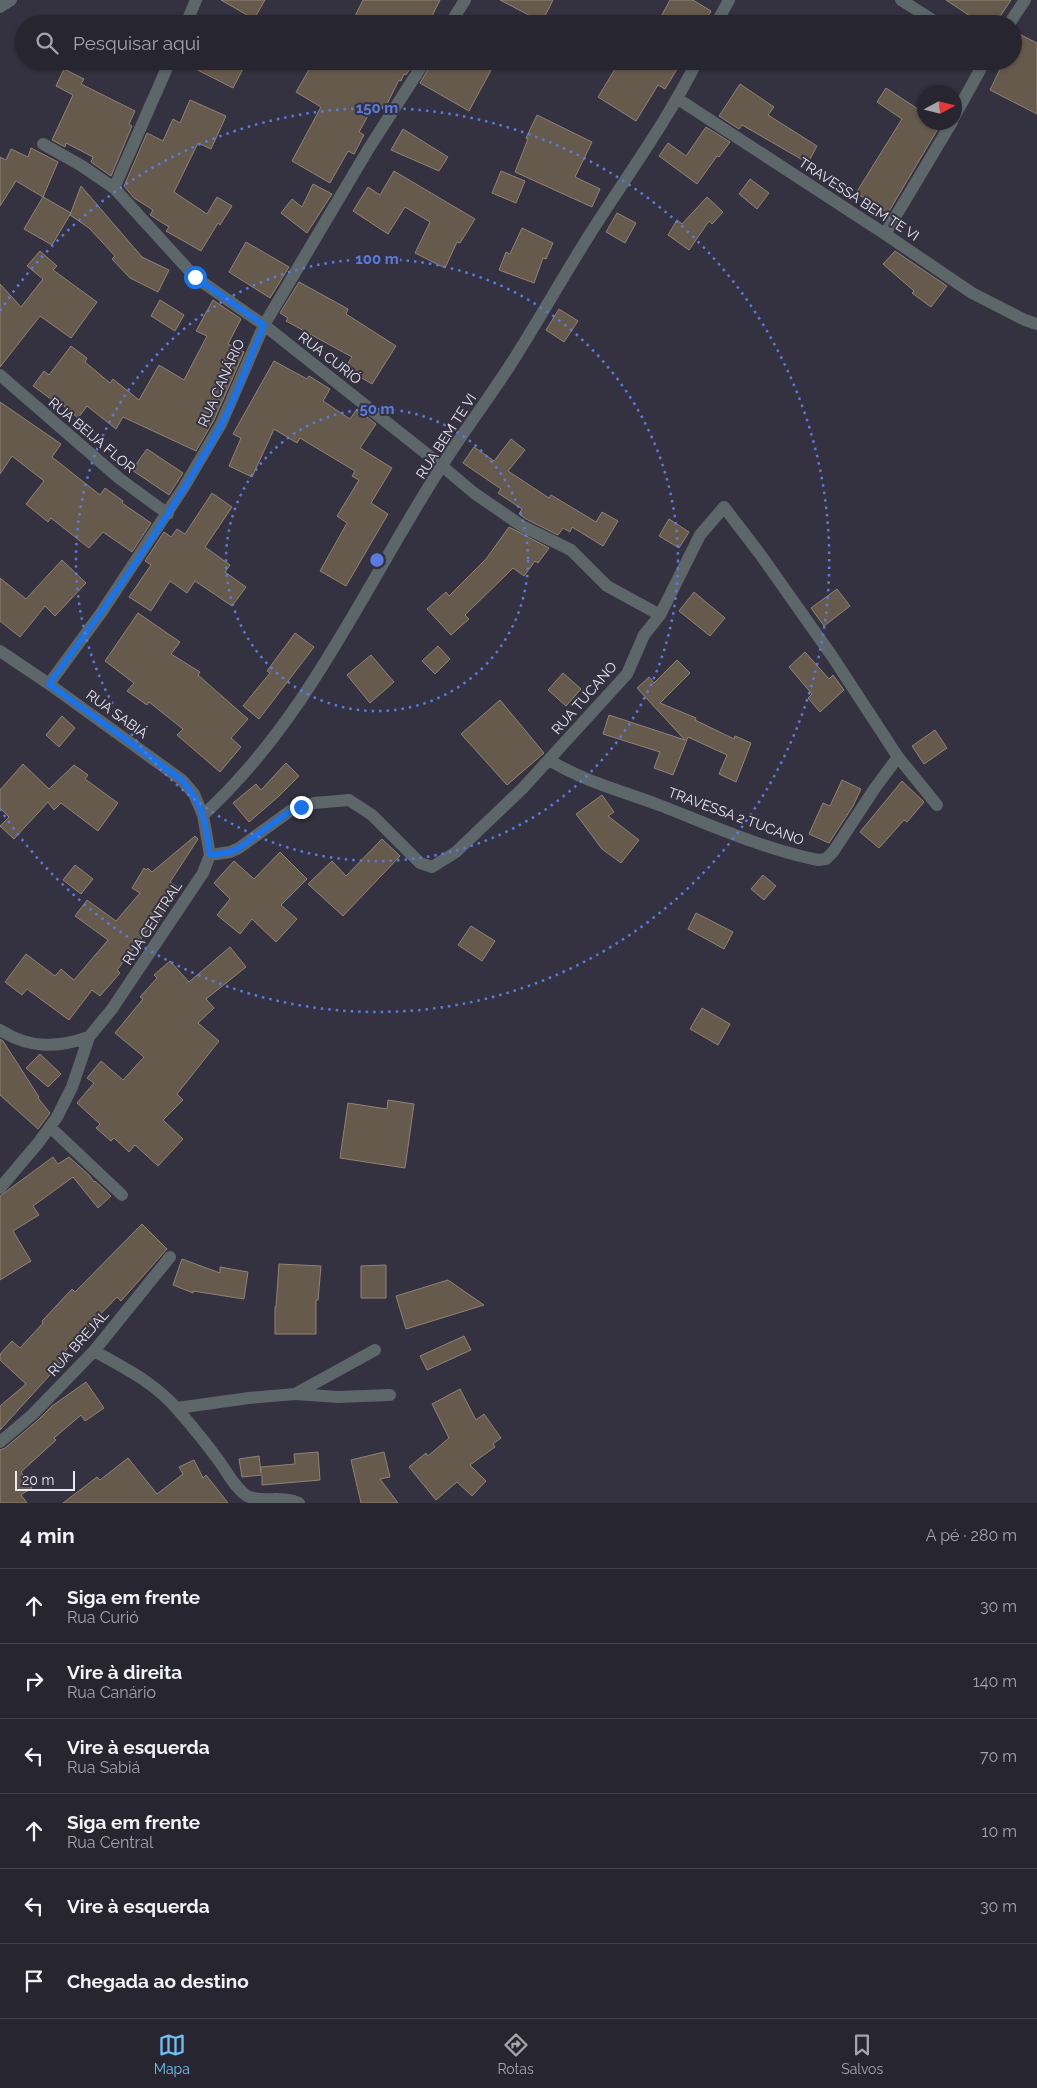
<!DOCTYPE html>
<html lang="pt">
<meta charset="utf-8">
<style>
body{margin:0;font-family:Raleway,sans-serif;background:#2f2d38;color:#f1f3f6}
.compass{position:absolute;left:917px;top:85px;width:45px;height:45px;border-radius:50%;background:#272530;box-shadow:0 1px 4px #0004;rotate:83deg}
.scale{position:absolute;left:15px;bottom:12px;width:60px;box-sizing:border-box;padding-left:5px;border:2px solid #e9e7f1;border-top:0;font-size:14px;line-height:18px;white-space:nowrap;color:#e9e7f1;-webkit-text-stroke:4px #343140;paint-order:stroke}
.stop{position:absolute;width:15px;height:15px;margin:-11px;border:4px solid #1a73e8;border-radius:50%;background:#fff}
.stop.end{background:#1a73e8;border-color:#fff;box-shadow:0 1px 5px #0008}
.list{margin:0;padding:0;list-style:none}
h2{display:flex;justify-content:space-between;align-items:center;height:65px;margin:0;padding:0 20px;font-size:21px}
h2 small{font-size:16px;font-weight:400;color:#a4a5ab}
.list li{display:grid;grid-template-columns:32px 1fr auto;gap:15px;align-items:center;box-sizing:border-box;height:75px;padding:0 20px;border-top:1px solid #43424c}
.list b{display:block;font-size:19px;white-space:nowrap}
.list p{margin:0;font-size:16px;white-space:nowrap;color:#a4a5ab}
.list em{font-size:16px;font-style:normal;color:#a4a5ab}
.icon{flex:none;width:28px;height:28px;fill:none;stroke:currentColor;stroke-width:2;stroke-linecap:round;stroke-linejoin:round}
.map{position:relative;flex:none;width:1037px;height:1503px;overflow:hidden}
.search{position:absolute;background:#272530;box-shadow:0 1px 4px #0004;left:15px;right:15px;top:15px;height:55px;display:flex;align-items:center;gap:12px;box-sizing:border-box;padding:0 18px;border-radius:28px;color:#a4a5ab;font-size:19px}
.sheet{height:515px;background:#272530}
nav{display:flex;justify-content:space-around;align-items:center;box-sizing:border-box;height:70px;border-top:1px solid #43424c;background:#272530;font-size:14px;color:#a4a5ab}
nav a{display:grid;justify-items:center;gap:2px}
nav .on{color:#6ec2f3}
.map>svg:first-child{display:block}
</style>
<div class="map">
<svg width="1037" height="1503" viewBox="0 0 1037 1503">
<rect width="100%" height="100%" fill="#343140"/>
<!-- building -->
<path fill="#665a4c" stroke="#918375" d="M 221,0 L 265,0 L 254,19 Z
M 363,0 L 440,0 L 428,24 L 351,24 Z
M 500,0 L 553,0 L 542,22 Z
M 670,0 L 693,0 L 711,11 L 704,24 L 657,24 Z
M 946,0 L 1011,0 L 995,24 L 982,24 Z
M 1013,31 L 1037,43 L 1037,114 L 990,90 L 1004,61 L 1013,61 Z
M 180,61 L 232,61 L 244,67 L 233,88 Z
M 314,61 L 415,61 L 406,75 L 404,74 L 401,81 L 399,80 L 385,108 L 375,103 L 359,132 L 364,135 L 354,154 L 348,151 L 330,183 L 292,161 L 321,107 L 296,92 Z
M 433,61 L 496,61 L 469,111 L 420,83 Z
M 620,61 L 682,61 L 665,89 L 658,85 L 636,121 L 598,97 Z
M 64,69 L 84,79 L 81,84 L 135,111 L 129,124 L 132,126 L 111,176 L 91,162 L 93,157 L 66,143 L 65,147 L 52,140 L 73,95 L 56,86 Z
M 740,84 L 774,107 L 768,115 L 817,146 L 808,163 L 742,125 L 739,129 L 719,116 Z
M 886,88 L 924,113 L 924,122 L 942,122 L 888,213 L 856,193 L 902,119 L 877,102 Z
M 190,100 L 226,116 L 211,149 L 198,143 L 174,192 L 207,214 L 217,197 L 232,206 L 220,225 L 218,223 L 201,251 L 166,231 L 169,227 L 150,215 L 153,210 L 134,198 L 124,186 L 147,133 L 163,141 L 173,119 L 180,123 Z
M 537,115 L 592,142 L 575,177 L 600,189 L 592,207 L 515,172 L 528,139 L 526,138 Z
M 706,127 L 730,142 L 719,157 L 717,156 L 697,184 L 659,156 L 668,143 L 686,156 Z
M 403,129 L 448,157 L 439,171 L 391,150 Z
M 31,148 L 58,162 L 43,197 L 16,181 L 0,206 L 0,157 L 6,160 L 11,149 L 28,157 Z
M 394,171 L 475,219 L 460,243 L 457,242 L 445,268 L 415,253 L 430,222 L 405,207 L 388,234 L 353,211 L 368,187 L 380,195 Z
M 501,171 L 525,181 L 516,203 L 492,193 Z
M 750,179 L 769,193 L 757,209 L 739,194 Z
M 313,184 L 332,194 L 307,233 L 281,213 L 292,199 L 302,207 Z
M 81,186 L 142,257 L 169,270 L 158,292 L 130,278 L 112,259 L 115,256 L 89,228 L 70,215 Z
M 43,197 L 71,213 L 52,245 L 24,229 Z
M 707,197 L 723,212 L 712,224 L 709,221 L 689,250 L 668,235 L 677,220 L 682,224 Z
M 617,213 L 636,223 L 625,243 L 606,232 Z
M 522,228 L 553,243 L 546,259 L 543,258 L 534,283 L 499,270 L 506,252 L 510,254 Z
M 246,242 L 289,267 L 270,298 L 229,272 Z
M 40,251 L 57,266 L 53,270 L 97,302 L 71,338 L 40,316 L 0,367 L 0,284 L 21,307 L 43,279 L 27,266 Z
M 895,251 L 947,286 L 931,307 L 912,293 L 914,291 L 883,264 Z
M 299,282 L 348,309 L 346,314 L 396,346 L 372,384 L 345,368 L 352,357 L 286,321 L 288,318 L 280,313 Z
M 160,300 L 184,315 L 175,331 L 151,316 Z
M 213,300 L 241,319 L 228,344 L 244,352 L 214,420 L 196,451 L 123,417 L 116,429 L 87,406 L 78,418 L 53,397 L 51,399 L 33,386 L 44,371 L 49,375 L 71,346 L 87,358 L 85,362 L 110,383 L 113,379 L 139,400 L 159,365 L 184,380 L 207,336 L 196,331 Z
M 559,309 L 578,321 L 564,342 L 546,330 Z
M 274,361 L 307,379 L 309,376 L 330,389 L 323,401 L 350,419 L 357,409 L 376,424 L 360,448 L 392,468 L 371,503 L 388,514 L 346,586 L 320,571 L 347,523 L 337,516 L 359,480 L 352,476 L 355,471 L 300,438 L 297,443 L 274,429 L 252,477 L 229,466 L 241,438 L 233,434 Z
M 0,402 L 61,444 L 52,457 L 100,495 L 105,488 L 123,501 L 122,503 L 151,523 L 132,552 L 103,532 L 89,548 L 51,518 L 48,522 L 26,504 L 44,481 L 12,456 L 0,474 Z
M 511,439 L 525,450 L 508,471 L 549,498 L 551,495 L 596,522 L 602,512 L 618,521 L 603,546 L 572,527 L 570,532 L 563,528 L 558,535 L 526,519 L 519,514 L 522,509 L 498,493 L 501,489 L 463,463 L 474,447 L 494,461 Z
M 147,449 L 183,473 L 169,495 L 132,470 Z
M 212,493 L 232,507 L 205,547 L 230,565 L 225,572 L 246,587 L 232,606 L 195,581 L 187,593 L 170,581 L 151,611 L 129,597 L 151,565 L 145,561 L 164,532 L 171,537 L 177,529 L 185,534 Z
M 669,519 L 689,532 L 679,548 L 659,536 Z
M 509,527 L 549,548 L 538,563 L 535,561 L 524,576 L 513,568 L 465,615 L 469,619 L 451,635 L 427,609 L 446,592 L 449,596 L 486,559 Z
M 62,560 L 86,583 L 55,616 L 45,606 L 20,637 L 0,621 L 0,578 L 26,599 Z
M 837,589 L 850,606 L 824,626 L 811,608 Z
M 694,592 L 725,618 L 710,636 L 679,611 Z
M 138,613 L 180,642 L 171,654 L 200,672 L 198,675 L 248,719 L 231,738 L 241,747 L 220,772 L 177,735 L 183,729 L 149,702 L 147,705 L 127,691 L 134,683 L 105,661 Z
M 295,633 L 314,647 L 259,719 L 243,706 L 270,673 L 267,671 Z
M 438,646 L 450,659 L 435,674 L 422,661 Z
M 805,652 L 829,679 L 833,675 L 844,690 L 820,712 L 808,698 L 812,694 L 789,667 Z
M 371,655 L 394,682 L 370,703 L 347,675 Z
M 677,660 L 690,673 L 660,703 L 696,718 L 695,720 L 734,739 L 735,736 L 751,743 L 736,782 L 719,774 L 727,755 L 688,737 L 673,775 L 654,768 L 660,752 L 603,734 L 609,715 L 685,740 L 637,688 L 649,677 L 654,683 Z
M 563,673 L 581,689 L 566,706 L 548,690 Z
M 500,700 L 544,753 L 507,785 L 461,734 Z
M 62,716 L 75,728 L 59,747 L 46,735 Z
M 935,730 L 947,748 L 924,764 L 912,746 Z
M 286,763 L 299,776 L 279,796 L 249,822 L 233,803 L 256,784 L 261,790 Z
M 23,764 L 49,789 L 74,765 L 88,775 L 85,779 L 118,803 L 98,831 L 61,803 L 54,810 L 48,802 L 14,839 L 0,826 L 9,817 L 0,808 L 0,790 Z
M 842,780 L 861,789 L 853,806 L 829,843 L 809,834 L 823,803 L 830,806 Z
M 902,781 L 924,802 L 907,822 L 904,820 L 879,848 L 860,832 Z
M 602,795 L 614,812 L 608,816 L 639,840 L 621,863 L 602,849 L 576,814 Z
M 195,836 L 198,839 L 170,882 L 179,888 L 152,932 L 148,930 L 117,970 L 120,973 L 100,996 L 92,990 L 69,1020 L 27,989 L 22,995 L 5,982 L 26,954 L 55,976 L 61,969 L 74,980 L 108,940 L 75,916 L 87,900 L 116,921 L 140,893 L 132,888 L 144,868 L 146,870 L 148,868 L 152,872 Z
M 382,839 L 400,856 L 343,916 L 308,884 L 332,861 L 346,876 Z
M 280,852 L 307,879 L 281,905 L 297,919 L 276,942 L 252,919 L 240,934 L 217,915 L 230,899 L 214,883 L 234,861 L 254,879 Z
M 75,865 L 93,879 L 81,894 L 63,880 Z
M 763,875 L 776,886 L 764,900 L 751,889 Z
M 696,913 L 733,932 L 724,949 L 688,929 Z
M 471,926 L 495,941 L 482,961 L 458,945 Z
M 230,947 L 246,967 L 206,999 L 214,1008 L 198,1023 L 219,1041 L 177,1094 L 183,1100 L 163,1120 L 183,1139 L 158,1166 L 135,1145 L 129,1152 L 114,1138 L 111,1141 L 96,1128 L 100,1124 L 77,1103 L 94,1083 L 87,1078 L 101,1061 L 123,1080 L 144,1057 L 115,1033 L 143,999 L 140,997 L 157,978 L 154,975 L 170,961 L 189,982 Z
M 702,1008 L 730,1024 L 718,1045 L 690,1029 Z
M 0,1039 L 3,1041 L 39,1097 L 38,1098 L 50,1113 L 38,1129 L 0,1095 Z
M 40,1054 L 61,1074 L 48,1087 L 26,1068 Z
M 388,1100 L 414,1104 L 405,1168 L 340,1158 L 348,1103 L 387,1109 Z
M 53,1157 L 58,1164 L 69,1157 L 89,1175 L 94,1182 L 95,1181 L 111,1196 L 98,1208 L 73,1177 L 33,1206 L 39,1215 L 13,1231 L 31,1261 L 0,1280 L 0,1196 Z
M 142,1224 L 167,1249 L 121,1301 L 117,1297 L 65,1351 L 69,1354 L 0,1430 L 0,1406 L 26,1384 L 0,1360 L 0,1354 L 12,1341 L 20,1348 L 43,1323 L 42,1321 L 72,1289 L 75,1292 Z
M 182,1259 L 220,1273 L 220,1267 L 248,1272 L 244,1299 L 193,1291 L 193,1293 L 173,1285 Z
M 279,1264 L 321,1266 L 318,1300 L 316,1300 L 316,1334 L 275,1334 L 275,1307 L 276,1307 Z
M 386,1265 L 386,1298 L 361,1298 L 361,1266 Z
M 448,1280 L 484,1305 L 406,1329 L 396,1296 Z
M 464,1336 L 471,1350 L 427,1370 L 420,1356 Z
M 86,1382 L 104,1408 L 85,1421 L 81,1415 L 54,1438 L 56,1440 L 21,1472 L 32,1488 L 21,1495 L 27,1503 L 0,1503 L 0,1450 L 5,1448 L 37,1421 L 52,1406 Z
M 460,1389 L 476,1420 L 484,1414 L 501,1438 L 493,1444 L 495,1447 L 470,1465 L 486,1481 L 472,1496 L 457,1482 L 436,1500 L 409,1467 L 426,1453 L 428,1456 L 449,1438 L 432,1404 Z
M 318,1452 L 320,1480 L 262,1485 L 262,1475 L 242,1477 L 239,1459 L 259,1456 L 261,1473 L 261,1467 L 295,1464 L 294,1454 Z
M 384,1452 L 390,1477 L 380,1479 L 398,1503 L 361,1503 L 351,1460 Z
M 128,1458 L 157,1494 L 183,1474 L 179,1467 L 194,1460 L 203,1478 L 206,1475 L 228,1503 L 63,1503 L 97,1477 L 100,1480 Z"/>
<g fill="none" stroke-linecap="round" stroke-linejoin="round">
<!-- minor -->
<path stroke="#5d6669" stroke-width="12" d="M 901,0 L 939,24
M 0,7 L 11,0
M 186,24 L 196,0
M 450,24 L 465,0
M 716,24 L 729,0
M 1009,24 L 1025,0
M 678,99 L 885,234 L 972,293 L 1025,320 L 1037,324
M 954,117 L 985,61
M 43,144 L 82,166 L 114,188 L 195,277 L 264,325 L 442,466 L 474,493 L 522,526 L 571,550 L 607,586 L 660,615
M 114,188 L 170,61
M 885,234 L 952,122
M 0,375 L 120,479 L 168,514
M 0,651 L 49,684 L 182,780 L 194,794 L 203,815 L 210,855 L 203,873 L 112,1009 L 89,1037 L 72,1087 L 57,1117 L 39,1142 L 0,1188
M 49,684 L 101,613 L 184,487 L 221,424 L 264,325 L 369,148 L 425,61
M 549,760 C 583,781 622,791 659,805 C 711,825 763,849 818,860 L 826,859 L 833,852 L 875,788 L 898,757
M 203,815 C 309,719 367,581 443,464 C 466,428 492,394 514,359 C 540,318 564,275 590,234 C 626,177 667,122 697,61
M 210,855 L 230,852 L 239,848 L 290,811 L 314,803 L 349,800 L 372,815 L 420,863 L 432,867 L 456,852 L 523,788 L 627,674 L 644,635 L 660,615 L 700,535 L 724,507 L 760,554 L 832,656 L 898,757 L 937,805
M 0,1030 C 30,1049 57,1048 89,1037
M 50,1127 L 122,1195
M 94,1351 C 126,1369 154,1382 178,1410 C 192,1426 206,1443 219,1461 C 228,1473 234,1487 247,1496 C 263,1503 283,1495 299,1503
M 295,1394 L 338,1397 L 390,1395
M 177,1408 L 249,1398 L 295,1394 L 375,1350
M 0,1442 L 32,1415 L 94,1351 L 170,1257"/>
</g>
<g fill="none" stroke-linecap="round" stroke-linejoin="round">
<!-- route -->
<path stroke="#1a73e8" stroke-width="6" d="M 195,277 L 264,325 C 249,359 237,395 220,427 C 170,517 110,601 49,684 L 182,780 C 203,804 206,824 210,855 L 230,852 L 239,848 L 290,811 L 301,807"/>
</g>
<!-- distance rings -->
<g fill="none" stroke="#5a7ce0" stroke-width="2.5" stroke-dasharray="2.5 5">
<circle cx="377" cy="560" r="151"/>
<circle cx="377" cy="560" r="301"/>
<path d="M0 311A452 452 0 1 1 0 809"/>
</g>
<g text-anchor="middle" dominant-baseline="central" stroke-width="4" stroke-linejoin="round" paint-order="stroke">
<!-- street labels -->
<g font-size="14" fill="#e9e7f1" stroke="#343140">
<text transform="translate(859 199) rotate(33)">TRAVESSA BEM TE VI</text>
<text transform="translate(330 358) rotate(38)">RUA CURIÓ</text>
<text transform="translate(221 383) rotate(-66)">RUA CANÁRIO</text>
<text transform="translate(92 435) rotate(40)">RUA BEIJA FLOR</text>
<text transform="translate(446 436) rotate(-57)">RUA BEM TE VI</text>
<text transform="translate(584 698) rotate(-49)">RUA TUCANO</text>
<text transform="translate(117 714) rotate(36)">RUA SABIÁ</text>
<text transform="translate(736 816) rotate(20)">TRAVESSA 2 TUCANO</text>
<text transform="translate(152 923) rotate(-57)">RUA CENTRAL</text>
<text transform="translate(78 1343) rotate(-48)">RUA BREJAL</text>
</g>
</g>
<circle cx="377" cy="560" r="8" fill="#5a7ce0" stroke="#343140" stroke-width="2.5"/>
<g font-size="15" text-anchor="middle" font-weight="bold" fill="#5a7ce0" stroke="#343140" stroke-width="4" stroke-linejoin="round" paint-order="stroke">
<text x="377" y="113">150 m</text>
<text x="377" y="264">100 m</text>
<text x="377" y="414">50 m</text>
</g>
</svg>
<svg class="compass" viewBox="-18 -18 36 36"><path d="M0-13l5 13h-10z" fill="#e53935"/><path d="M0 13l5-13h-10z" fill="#a4a5ab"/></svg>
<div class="scale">20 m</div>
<div class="stop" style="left:195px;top:277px"></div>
<div class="stop end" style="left:301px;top:807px"></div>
<div class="search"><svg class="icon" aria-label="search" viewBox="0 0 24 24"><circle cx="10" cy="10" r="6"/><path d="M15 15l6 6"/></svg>Pesquisar aqui</div>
</div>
<section class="sheet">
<h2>4 min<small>A pé · 280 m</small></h2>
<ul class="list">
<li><svg class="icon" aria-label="ahead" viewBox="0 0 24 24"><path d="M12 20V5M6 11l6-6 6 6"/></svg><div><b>Siga em frente</b><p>Rua Curió</p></div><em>30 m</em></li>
<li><svg class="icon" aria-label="right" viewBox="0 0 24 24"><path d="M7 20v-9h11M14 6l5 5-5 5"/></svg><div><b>Vire à direita</b><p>Rua Canário</p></div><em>140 m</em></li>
<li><svg class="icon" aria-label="left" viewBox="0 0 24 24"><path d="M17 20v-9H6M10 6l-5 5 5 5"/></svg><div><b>Vire à esquerda</b><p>Rua Sabiá</p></div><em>70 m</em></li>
<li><svg class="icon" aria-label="ahead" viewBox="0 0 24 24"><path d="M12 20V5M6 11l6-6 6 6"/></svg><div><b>Siga em frente</b><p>Rua Central</p></div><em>10 m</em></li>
<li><svg class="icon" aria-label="left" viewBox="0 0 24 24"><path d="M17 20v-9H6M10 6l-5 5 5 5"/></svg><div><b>Vire à esquerda</b></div><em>30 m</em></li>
<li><svg class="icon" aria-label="arrive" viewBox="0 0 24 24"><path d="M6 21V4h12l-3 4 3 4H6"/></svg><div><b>Chegada ao destino</b></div></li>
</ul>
</section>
<nav>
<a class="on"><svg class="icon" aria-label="map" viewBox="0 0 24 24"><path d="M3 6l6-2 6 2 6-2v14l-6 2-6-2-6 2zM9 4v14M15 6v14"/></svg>Mapa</a>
<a><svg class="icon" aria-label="directions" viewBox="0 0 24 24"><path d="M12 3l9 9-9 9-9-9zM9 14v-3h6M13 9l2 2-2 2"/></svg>Rotas</a>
<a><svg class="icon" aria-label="saved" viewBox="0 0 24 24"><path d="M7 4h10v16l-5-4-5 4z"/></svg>Salvos</a>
</nav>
